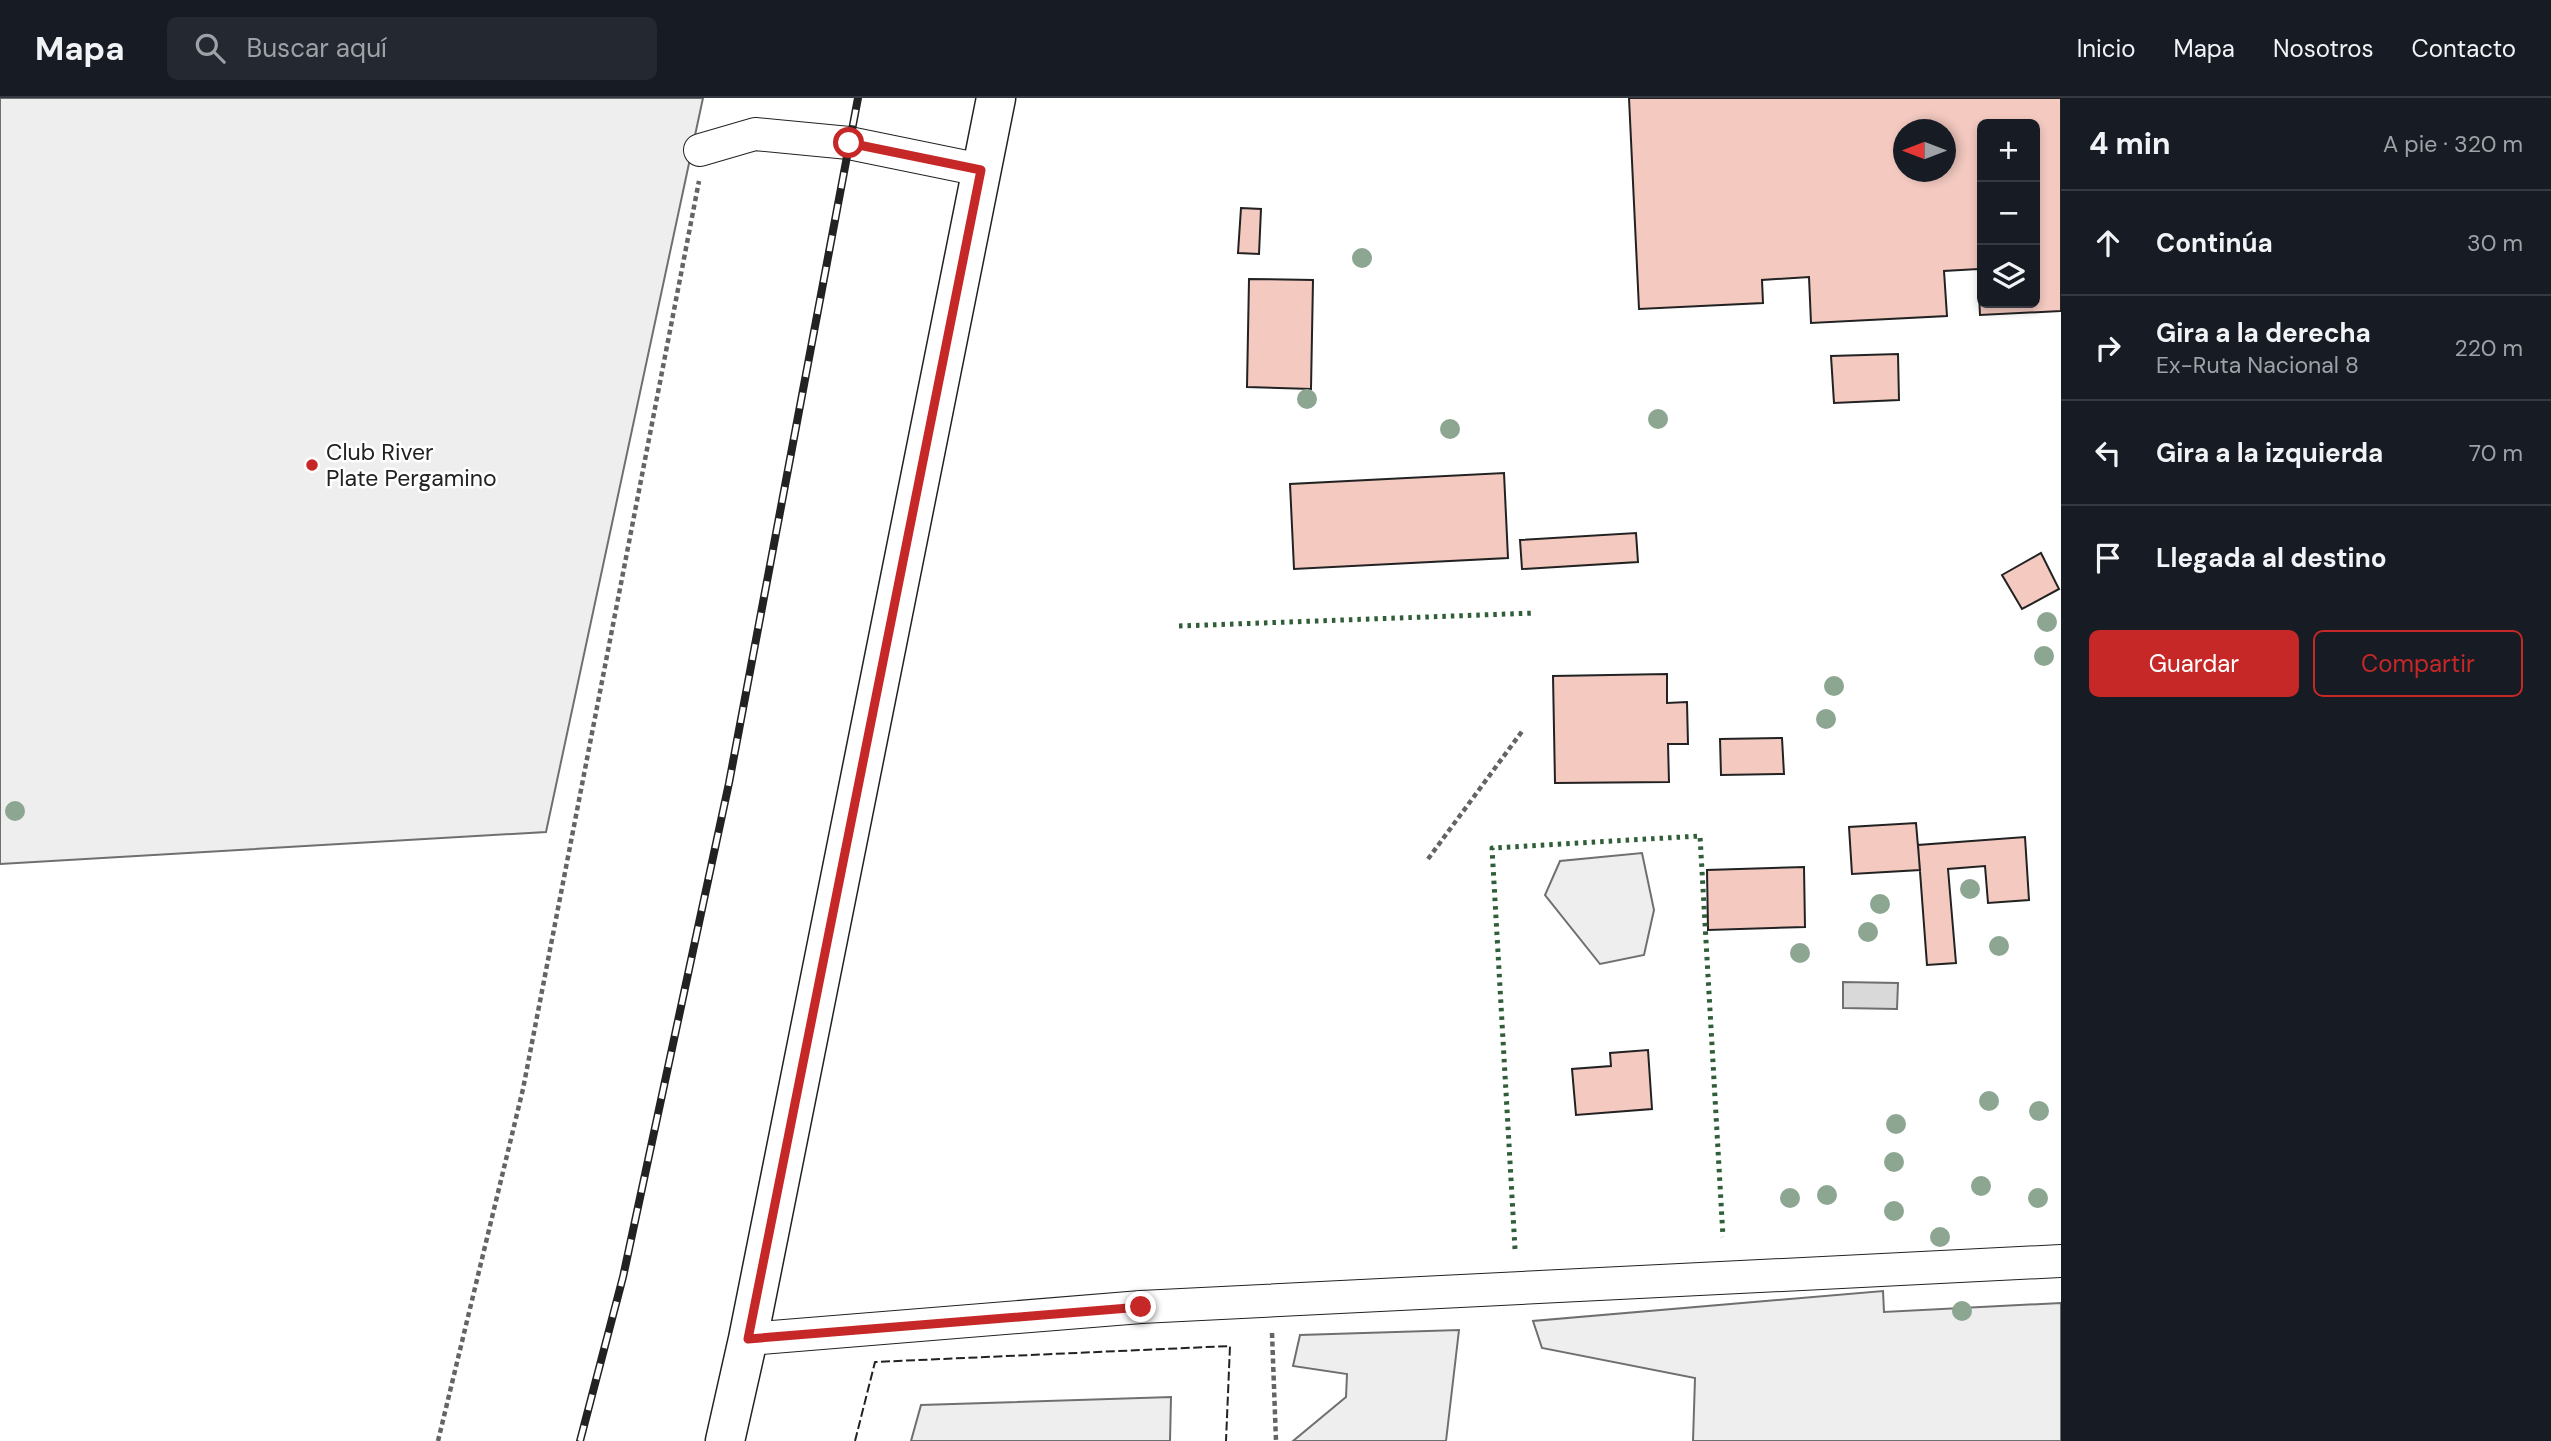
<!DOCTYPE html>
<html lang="es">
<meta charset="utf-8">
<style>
body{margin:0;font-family:"DM Sans",sans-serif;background:#242831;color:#f1f3f6}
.controls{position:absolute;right:21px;top:21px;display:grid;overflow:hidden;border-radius:10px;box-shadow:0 4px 10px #0003}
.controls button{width:63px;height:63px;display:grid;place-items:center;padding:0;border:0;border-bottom:2px solid #363941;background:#171b24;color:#f1f3f6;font:35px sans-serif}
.compass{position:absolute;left:1893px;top:21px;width:63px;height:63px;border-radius:50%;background:#171b24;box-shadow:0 4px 10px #0003;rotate:270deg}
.stop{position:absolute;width:21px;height:21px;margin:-16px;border:5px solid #c62828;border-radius:50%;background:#fff}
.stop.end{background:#c62828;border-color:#fff;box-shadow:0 2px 7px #0008}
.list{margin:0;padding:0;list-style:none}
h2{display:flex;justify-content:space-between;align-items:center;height:91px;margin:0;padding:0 28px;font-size:30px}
h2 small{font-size:23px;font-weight:400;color:#9ea1a6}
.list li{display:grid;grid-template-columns:46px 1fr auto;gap:21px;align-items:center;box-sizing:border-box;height:105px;padding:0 28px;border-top:2px solid #363941}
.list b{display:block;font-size:26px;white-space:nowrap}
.list p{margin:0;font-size:23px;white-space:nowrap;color:#9ea1a6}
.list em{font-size:23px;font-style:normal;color:#9ea1a6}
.actions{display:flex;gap:14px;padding:21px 28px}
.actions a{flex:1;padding:16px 0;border:2px solid #c62828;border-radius:10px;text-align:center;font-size:24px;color:#c62828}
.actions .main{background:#c62828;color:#fff}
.icon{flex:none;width:38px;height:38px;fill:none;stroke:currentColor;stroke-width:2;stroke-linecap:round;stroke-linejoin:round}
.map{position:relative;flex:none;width:2061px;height:1343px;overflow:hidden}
header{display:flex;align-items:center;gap:42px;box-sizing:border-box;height:98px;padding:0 35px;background:#171b24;border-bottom:2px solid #363941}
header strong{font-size:33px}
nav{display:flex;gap:38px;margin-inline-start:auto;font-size:24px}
.search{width:490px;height:63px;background:#242831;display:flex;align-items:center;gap:18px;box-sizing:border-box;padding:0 24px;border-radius:10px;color:#9ea1a6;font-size:26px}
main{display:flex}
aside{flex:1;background:#171b24}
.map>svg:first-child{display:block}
</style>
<header>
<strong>Mapa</strong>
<div class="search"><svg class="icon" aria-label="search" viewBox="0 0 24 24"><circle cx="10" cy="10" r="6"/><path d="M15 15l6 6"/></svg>Buscar aquí</div>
<nav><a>Inicio</a><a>Mapa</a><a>Nosotros</a><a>Contacto</a></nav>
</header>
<main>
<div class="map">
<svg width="2061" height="1343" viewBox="0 0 2061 1343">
<rect width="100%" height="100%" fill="#fff"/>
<!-- green -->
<path fill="#eee" stroke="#6f6f6f" stroke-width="2" d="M 0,0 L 703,0 L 546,734 L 0,766 Z
M 1642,755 L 1654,812 L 1644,857 L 1600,866 L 1545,797 L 1560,763 Z
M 1883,1193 L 1884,1214 L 2061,1205 L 2061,1343 L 1693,1343 L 1695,1280 L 1542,1250 L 1533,1223 Z
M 1459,1232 L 1446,1343 L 1293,1343 L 1346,1299 L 1347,1276 L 1293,1268 L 1300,1237 Z
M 1171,1299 L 1170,1343 L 911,1343 L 921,1307 Z"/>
<!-- water -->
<path fill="#d9d9d9" stroke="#6f6f6f" stroke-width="2" d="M 1843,884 L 1898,885 L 1897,911 L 1843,910 Z"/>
<!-- building -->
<path fill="#f3c9c0" stroke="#222" stroke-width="2" fill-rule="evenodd" d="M 1629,0 L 2061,0 L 2061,213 L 1980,217 L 1978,171 L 1944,173 L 1947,218 L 1811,225 L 1809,179 L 1762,182 L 1763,205 L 1639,211 ZM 1982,26 L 2035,26 L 2035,205 L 1982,205 ZM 1904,32 L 1946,32 L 1946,74 L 1904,74 Z
M 1241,110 L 1261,111 L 1259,156 L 1238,155 Z
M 1249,181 L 1313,182 L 1311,291 L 1247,289 Z
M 1898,256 L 1899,302 L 1834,305 L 1831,258 Z
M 1504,375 L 1508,460 L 1294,471 L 1290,386 Z
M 1636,435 L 1638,464 L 1522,471 L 1520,442 Z
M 2041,455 L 2059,491 L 2022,511 L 2002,477 Z
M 1667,576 L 1667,605 L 1687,604 L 1688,646 L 1668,646 L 1669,684 L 1555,685 L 1553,578 Z
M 1782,640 L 1784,676 L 1721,677 L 1720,641 Z
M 1916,725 L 1920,772 L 1852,776 L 1849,729 Z
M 2025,739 L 2029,802 L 1988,805 L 1985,768 L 1948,771 L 1956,865 L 1927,867 L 1918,747 Z
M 1804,769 L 1805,829 L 1708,832 L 1707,772 Z
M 1648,952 L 1652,1011 L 1576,1017 L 1572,971 L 1611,968 L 1610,955 Z"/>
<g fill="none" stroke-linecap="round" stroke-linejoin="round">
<!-- minor casing -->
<g stroke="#222" stroke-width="34">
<path id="minor" d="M 700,52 L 755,36 L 849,45 L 981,72
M 748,1241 L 1141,1209 L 2061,1163"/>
</g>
<!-- primary casing -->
<g stroke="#222" stroke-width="41">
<path id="primary" d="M 725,1343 L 748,1241 L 996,0"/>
</g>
<!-- path -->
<path stroke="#646464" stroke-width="4.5" stroke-dasharray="5 3.5" stroke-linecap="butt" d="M 1428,761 L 1523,632
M 1272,1235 L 1276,1343
M 438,1343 L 523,991 L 699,83"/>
<!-- minor -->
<use href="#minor" stroke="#fff" stroke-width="32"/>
<!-- primary -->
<use href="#primary" stroke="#fff" stroke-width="38"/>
<!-- rail casing -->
<g stroke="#222" stroke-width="8">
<path id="rail" d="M 580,1343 L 623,1179 L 729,685 L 858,0"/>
</g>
<!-- rail -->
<use href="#rail" stroke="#fff" stroke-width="5" stroke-dasharray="16" stroke-linecap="butt"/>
<!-- hedge -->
<path stroke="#2f5e38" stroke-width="5" stroke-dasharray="3.5 5" stroke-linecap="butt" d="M 1179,528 L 1535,515
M 1515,1151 L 1492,750 L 1700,738 L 1723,1139"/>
<!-- fence -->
<path stroke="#222" stroke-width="2" stroke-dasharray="9 3.5" stroke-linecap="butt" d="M 855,1343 L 875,1264 L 1230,1248 L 1226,1343"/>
</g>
<!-- trees -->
<g fill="#8da692">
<circle cx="1362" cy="160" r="10"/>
<circle cx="1307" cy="301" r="10"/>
<circle cx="1658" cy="321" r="10"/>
<circle cx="1450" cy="331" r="10"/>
<circle cx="2047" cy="524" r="10"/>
<circle cx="2044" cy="558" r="10"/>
<circle cx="1834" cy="588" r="10"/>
<circle cx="1826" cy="621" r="10"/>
<circle cx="15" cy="713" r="10"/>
<circle cx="1970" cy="791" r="10"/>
<circle cx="1880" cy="806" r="10"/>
<circle cx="1868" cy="834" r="10"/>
<circle cx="1999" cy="848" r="10"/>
<circle cx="1800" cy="855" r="10"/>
<circle cx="1989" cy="1003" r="10"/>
<circle cx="2039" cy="1013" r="10"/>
<circle cx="1896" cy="1026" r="10"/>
<circle cx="1894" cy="1064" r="10"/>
<circle cx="1981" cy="1088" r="10"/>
<circle cx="1827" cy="1097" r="10"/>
<circle cx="1790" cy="1100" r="10"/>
<circle cx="2038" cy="1100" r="10"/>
<circle cx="1894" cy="1113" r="10"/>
<circle cx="1940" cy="1139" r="10"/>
<circle cx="1962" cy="1213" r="10"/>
</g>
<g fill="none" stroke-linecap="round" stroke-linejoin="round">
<!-- route -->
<path stroke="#c62828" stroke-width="9" d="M 849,45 L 981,72 L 748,1241 L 1141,1209"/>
</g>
<!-- markers -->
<circle fill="#c62828" stroke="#fff" stroke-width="2.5" cx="312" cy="367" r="7"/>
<g text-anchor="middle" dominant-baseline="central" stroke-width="5" stroke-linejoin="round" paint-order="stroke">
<!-- poi labels -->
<g font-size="23" fill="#222" stroke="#fff" text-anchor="start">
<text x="326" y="354">Club River<tspan x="326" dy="26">Plate Pergamino</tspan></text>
</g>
</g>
</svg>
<div class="controls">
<button>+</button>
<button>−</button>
<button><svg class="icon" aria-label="layers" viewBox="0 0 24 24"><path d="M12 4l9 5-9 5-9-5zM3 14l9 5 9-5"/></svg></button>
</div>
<svg class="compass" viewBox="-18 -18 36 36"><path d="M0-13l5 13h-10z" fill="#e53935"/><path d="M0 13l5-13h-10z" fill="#9ea1a6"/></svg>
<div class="stop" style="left:849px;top:45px"></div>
<div class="stop end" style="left:1141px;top:1209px"></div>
</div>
<aside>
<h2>4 min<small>A pie · 320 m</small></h2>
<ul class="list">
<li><svg class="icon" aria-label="ahead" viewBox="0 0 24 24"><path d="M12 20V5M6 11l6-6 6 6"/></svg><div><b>Continúa</b></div><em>30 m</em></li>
<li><svg class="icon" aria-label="right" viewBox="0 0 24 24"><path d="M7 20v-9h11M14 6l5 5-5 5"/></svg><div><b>Gira a la derecha</b><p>Ex-Ruta Nacional 8</p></div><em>220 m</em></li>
<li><svg class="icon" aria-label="left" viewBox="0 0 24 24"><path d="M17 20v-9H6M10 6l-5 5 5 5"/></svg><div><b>Gira a la izquierda</b></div><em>70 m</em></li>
<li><svg class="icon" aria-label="arrive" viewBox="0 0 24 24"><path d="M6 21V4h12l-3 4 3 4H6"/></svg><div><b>Llegada al destino</b></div></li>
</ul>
<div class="actions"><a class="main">Guardar</a><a>Compartir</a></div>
</aside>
</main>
